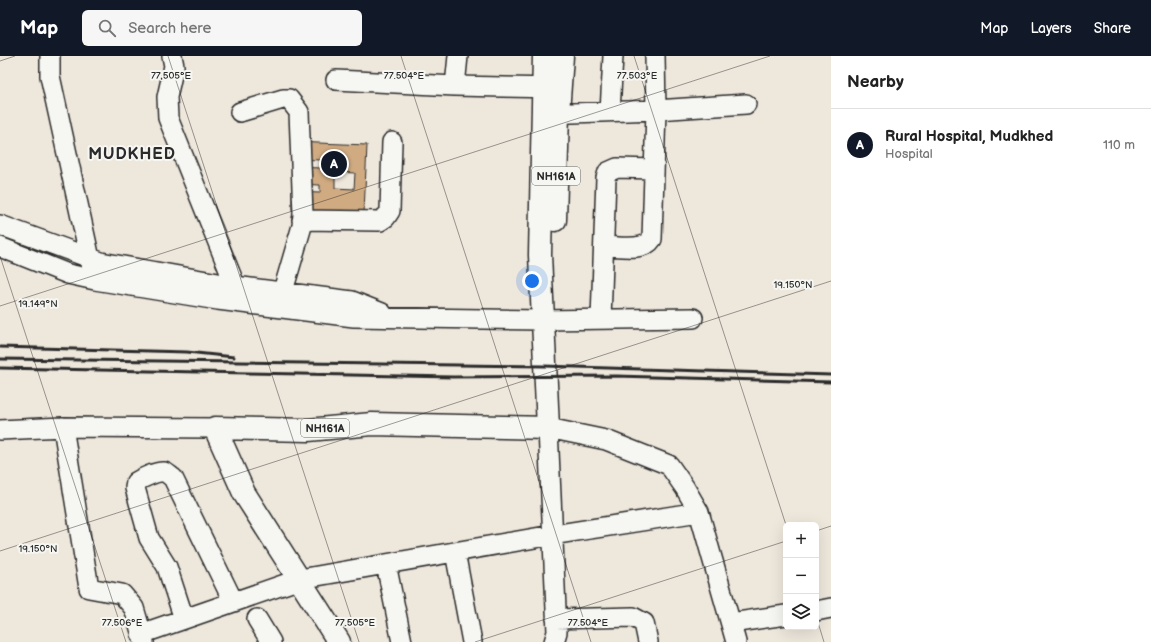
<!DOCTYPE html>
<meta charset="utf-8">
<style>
body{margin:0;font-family:"Balsamiq Sans",sans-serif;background:#f6f6f6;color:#222}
.controls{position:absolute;right:12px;bottom:12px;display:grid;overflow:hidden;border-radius:6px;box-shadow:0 4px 16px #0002}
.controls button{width:36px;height:36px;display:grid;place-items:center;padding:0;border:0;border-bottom:1px solid #e0e0e0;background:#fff;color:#222;font:20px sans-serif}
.you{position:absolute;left:532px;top:225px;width:14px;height:14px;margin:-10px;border:3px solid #fff;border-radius:50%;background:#1a73e8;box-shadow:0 0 0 6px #1a73e833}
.badge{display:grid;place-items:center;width:26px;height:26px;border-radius:50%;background:#111827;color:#fff;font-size:13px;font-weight:700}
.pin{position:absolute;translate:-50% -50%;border:2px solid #fff;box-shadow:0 1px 4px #0006}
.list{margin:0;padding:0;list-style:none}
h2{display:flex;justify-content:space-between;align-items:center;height:52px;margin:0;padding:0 16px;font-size:17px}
h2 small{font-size:13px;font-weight:400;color:#767676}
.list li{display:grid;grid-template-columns:26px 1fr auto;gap:12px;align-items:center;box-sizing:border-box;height:72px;padding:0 16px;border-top:1px solid #e0e0e0}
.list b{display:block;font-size:15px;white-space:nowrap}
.list p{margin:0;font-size:13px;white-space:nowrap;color:#767676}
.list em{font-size:13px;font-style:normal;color:#767676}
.icon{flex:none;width:22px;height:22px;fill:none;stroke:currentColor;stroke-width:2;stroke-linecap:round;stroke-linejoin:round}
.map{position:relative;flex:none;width:831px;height:586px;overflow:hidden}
header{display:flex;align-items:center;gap:24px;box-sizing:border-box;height:56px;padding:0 20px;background:#111827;color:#fff}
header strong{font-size:19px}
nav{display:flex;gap:22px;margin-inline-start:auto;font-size:14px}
.search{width:280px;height:36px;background:#f6f6f6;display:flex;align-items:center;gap:10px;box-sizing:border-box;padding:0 14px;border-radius:6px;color:#767676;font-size:15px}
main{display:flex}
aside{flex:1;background:#fff}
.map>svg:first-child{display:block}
</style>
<header>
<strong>Map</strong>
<div class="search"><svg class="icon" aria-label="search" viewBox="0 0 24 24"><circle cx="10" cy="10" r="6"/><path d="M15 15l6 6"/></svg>Search here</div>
<nav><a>Map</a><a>Layers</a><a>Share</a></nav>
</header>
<main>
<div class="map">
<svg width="831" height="586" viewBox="0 0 831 586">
<rect width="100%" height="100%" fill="#eee7dc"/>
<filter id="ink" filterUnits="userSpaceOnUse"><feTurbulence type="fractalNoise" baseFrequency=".025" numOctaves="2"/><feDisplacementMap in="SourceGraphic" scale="8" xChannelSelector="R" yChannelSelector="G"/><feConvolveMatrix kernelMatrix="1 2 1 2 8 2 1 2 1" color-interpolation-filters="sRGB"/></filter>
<g filter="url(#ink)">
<!-- building -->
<path fill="#d0ab82" stroke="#2b2b2b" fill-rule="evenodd" d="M 294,86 L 367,89 L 364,157 L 292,154 L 292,136 L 320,137 L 320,129 L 292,128 L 293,111 L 321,112 L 321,104 L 294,103 ZM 335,116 L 355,117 L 354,133 L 335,132 Z"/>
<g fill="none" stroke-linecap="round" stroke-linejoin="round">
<!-- minor casing -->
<g stroke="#2b2b2b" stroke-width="22">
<path id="minor" d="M 50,0 L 50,20 L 92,212
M 172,0 L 174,10 L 167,41 L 168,62 L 239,239
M 336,24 L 455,30 L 558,32
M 455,30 L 458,0
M 240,56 L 283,43 L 289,43 L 299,56 L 303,158 L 302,170 L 283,235
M 610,56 L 613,0
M 544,58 L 656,54 L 746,48
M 302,164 L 380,165 L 386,161 L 390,155 L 392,86
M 0,169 L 101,206 L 235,230 L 352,245 L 382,257
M 604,190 C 618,190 644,196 652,183 L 656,54 L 655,0
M 0,191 L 68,218 L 95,224 L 218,244 L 354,261 L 542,264 L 693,262
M 601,263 L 606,122 L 608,116 L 617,112 L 654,113
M 63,371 L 89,532 L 122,538 L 134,552 L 144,586
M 0,374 L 63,371 L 215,372
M 455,496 L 472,586
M 386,508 L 402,586
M 816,555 L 831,552
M 184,563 L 167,511 L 149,482 L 135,432 L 136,426 C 142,422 157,415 164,416 C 168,417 170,420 173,422 L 233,545
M 257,563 L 271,586
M 556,563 L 633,561 L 644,567 L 648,586
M 731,567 L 786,559
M 141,578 L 300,523 L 552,479 L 699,456
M 554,586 L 557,576 L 548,372 L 606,384 L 669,409 L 685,432 L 699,456 L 736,586"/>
</g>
<!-- highway casing -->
<g stroke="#2b2b2b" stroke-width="25">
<path id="highway" d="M 555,164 L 558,57 L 562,0
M 339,586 L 244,437 L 215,372 L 308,374 L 372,368 L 548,372 L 540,199 L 544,0"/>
</g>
<!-- minor -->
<use href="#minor" stroke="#f6f6f2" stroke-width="19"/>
<!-- highway -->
<use href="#highway" stroke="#f6f6f2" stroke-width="22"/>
<!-- rail -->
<path stroke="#2b2b2b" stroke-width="3" d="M 0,291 L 187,296 L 234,301
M 0,303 L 544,310 L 831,319
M 0,312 L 453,321 L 616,320 L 831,326"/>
</g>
</g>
<!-- ticks -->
<path fill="none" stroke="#2b2b2b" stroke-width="1" stroke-opacity="0.45" d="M 168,0 L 359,586M 401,0 L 591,586M 634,0 L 786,469M 0,5 L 15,0M 0,200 L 126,586M 0,250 L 770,0M 816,475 L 831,470M 0,495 L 831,225M 816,560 L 824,586M 475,586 L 786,485"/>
<g text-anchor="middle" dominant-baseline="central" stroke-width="4" stroke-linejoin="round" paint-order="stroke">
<!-- shield labels -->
<g fill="#f6f6f2" stroke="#686867" stroke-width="1">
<rect x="532" y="111" width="48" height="18" rx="3"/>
<rect x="301" y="363" width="48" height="18" rx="3"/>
</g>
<g font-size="11" font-weight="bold" fill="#2b2b2b">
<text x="556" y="120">NH161A</text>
<text x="325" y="372">NH161A</text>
</g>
<!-- district labels -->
<g font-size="16" font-weight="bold" letter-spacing="1" fill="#2b2b2b" stroke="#f6f6f2">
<text x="132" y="98">MUDKHED</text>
</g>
</g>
<g font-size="10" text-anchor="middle" fill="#2b2b2b" stroke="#f6f6f2" stroke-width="4" stroke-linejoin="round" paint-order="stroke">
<text x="171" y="23">77.505°E</text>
<text x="404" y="23">77.504°E</text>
<text x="637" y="23">77.503°E</text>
<text x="793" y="232">19.150°N</text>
<text x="38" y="251">19.149°N</text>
<text x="38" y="496">19.150°N</text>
<text x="122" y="570">77.506°E</text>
<text x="355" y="570">77.505°E</text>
<text x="588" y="570">77.504°E</text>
</g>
</svg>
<div class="controls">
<button>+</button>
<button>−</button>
<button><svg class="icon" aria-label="layers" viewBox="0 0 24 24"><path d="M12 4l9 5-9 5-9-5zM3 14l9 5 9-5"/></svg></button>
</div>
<div class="you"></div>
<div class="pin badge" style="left:334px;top:108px">A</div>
</div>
<aside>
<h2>Nearby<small></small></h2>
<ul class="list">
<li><span class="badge">A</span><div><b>Rural Hospital, Mudkhed</b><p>Hospital</p></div><em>110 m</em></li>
</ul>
</aside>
</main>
